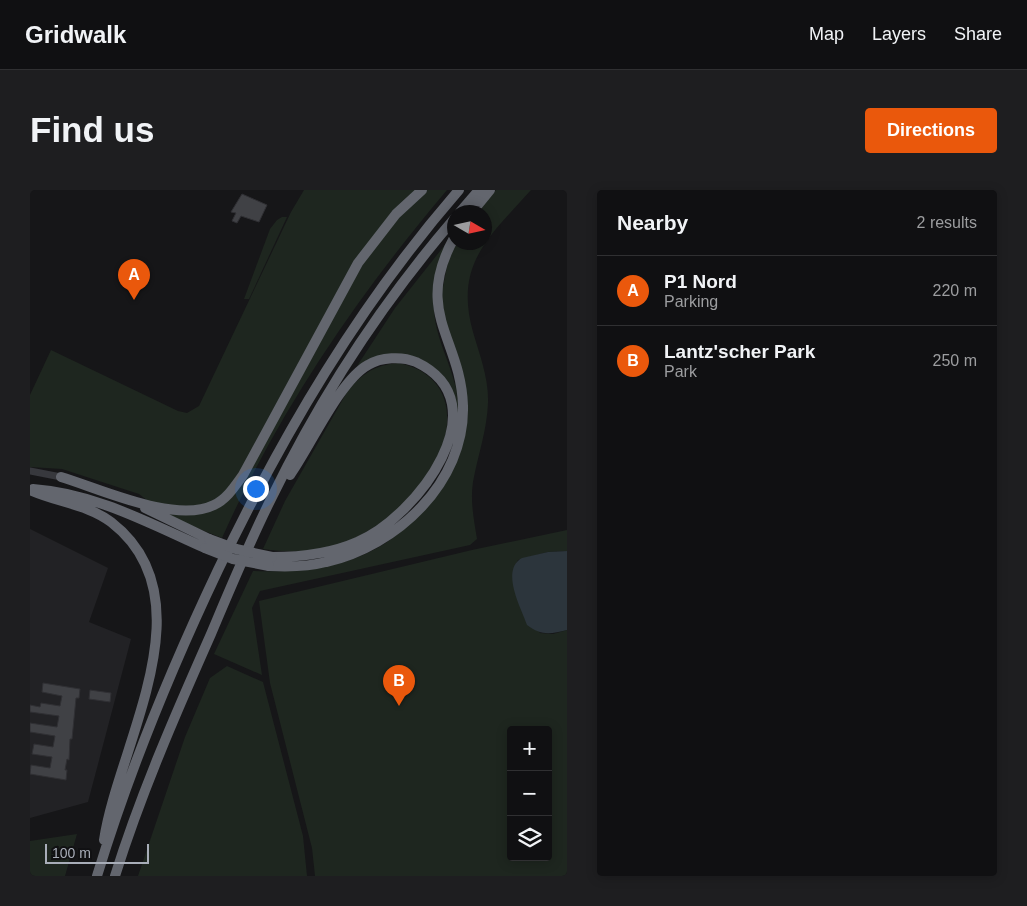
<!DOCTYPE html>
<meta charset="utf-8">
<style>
body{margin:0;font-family:Arial,sans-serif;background:#1e1e20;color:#f1f3f6}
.controls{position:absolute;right:15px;bottom:15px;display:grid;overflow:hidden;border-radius:5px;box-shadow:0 2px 12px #0003}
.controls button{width:45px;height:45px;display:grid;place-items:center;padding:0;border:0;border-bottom:1px solid #303032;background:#101012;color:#f1f3f6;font:25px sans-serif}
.compass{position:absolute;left:417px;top:15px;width:45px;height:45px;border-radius:50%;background:#101012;box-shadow:0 2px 12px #0003;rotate:99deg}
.scale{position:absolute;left:15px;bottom:12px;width:104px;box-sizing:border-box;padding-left:5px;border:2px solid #a8adb8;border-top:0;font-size:14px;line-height:18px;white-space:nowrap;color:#a8adb8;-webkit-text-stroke:4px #111113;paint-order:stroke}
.you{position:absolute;left:225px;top:298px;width:18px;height:18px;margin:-12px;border:4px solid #fff;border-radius:50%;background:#1a73e8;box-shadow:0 0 0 8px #1a73e833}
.badge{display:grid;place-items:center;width:32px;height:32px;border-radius:50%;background:#ea580c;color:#fff;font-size:16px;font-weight:700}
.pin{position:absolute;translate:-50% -41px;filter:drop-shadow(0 1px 2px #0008)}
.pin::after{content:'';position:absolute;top:26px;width:18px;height:15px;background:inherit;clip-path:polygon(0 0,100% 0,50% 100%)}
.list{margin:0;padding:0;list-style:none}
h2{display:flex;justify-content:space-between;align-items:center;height:65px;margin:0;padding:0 20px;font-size:21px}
h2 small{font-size:16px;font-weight:400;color:#9c9d9f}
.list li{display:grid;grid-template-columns:32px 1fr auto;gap:15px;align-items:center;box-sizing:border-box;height:70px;padding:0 20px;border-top:1px solid #303032}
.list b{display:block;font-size:19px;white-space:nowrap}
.list p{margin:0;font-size:16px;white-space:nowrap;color:#9c9d9f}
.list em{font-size:16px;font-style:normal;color:#9c9d9f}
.icon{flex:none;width:28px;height:28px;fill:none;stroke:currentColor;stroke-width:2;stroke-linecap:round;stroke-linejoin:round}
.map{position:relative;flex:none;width:537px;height:686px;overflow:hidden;border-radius:5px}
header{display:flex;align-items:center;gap:30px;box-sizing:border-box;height:70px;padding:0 25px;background:#101012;border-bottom:1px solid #303032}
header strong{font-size:24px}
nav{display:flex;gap:28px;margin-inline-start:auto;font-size:18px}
.intro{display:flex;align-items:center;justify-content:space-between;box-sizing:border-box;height:120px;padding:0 30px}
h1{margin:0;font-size:35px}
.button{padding:12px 22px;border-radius:5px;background:#ea580c;color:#fff;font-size:18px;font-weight:700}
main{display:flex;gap:30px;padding:0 30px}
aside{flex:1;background:#101012;border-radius:5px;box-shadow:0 2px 12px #0003}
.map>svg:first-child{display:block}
</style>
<header>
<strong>Gridwalk</strong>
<nav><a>Map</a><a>Layers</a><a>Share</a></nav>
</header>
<div class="intro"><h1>Find us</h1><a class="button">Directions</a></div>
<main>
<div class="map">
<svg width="537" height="686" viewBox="0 0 537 686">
<rect width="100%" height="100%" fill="#161618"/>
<!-- built -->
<path fill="#222225" d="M 0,339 L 78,378 L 59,432 L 101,449 L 58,612 L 0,628 Z"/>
<!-- green -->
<path fill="#1e261f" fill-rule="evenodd" d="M 274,0 L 417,0 C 328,105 248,222 192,348 L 137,326 L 109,304 L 32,279 L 0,277 L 0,205 L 21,160 L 148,221 L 157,223 L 169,216 L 261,22 Z
M 466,0 L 501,0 C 459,47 424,74 443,142 C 450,166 459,189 458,213 C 457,240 448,265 443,292 C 440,311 444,330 447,349 L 440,355 L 230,401 L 222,418 L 232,485 L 184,464 L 223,381 C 273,383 330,377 370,342 C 378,335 384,323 390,314 C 405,293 419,272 433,251 L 419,148 L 411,107 L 418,71 L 427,53 L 454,52 L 454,22 L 447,22 Z
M 252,27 L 257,27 L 219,109 L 214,109 L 240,39 L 247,30 Z
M 418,51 C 408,74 401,95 404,121 C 407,161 434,190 427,233 C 423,176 379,147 327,176 L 365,118 Z
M 368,173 C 412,181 426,217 412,257 C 409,265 403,273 399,281 C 394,288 391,297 385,303 C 369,320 347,337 327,347 C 298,362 265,364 233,359 L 255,311 L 317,202 C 331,184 345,175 368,173 Z
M 537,340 L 537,361 L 518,362 L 488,370 C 473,394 498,421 510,443 L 523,444 L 537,440 L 537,686 L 285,686 L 282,658 L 240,493 L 229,411 L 442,360 ZM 481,540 L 518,540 L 518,667 L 481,667 Z
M 197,476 L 233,492 L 273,646 L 277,686 L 108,686 L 155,547 L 180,488 Z
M 47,644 L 35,686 L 0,686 L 0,651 Z"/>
<!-- water -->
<path fill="#2c353c" d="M 537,361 L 537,440 C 521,444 511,446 497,435 C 491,418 470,380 492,368 L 518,362 Z"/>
<!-- building -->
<path fill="#404145" stroke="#303034" d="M 212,4 L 237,15 L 229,32 L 211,26 L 207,33 L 202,31 L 206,23 L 201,22 Z
M 13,493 L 50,499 L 49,508 L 46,508 L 42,549 L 40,549 L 39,570 L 37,569 L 35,580 L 37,580 L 36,590 L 0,584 L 1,575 L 20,578 L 22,567 L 2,564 L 4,554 L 23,557 L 25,546 L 0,542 L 0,533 L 27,537 L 29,526 L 0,522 L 0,515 L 10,517 L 11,513 L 30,516 L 32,506 L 12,502 Z
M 60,500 L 81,503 L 80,512 L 59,509 Z"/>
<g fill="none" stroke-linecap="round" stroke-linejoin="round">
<!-- tertiary -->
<path stroke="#37383d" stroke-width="7" d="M 0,281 L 31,287"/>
<!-- motorway -->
<path stroke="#63666e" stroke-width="10" d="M 430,22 L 449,0
M 442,22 L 460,0
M 31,287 C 71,299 145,334 184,315 C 197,309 205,296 213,285 L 328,73 L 366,24 L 392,0
M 3,299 C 64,303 121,334 175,358
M 0,300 C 26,312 57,314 81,332 C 181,409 88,555 74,650
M 115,318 L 179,349
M 242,367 C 271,367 300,364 327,352 C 387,327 473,213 386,172 C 372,166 351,167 338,175 C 310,190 280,257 260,285
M 239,376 C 258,377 277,377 296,372 C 367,356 435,292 433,216 C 431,148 383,123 424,48
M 67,686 C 99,581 141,479 188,380 C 253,244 329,115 429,0
M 85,686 C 111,603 146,523 181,444 C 200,399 219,353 241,309 C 289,210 352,113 424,29"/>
<!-- motorway-bridge -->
<path stroke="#63666e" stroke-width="10" d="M 179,349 L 206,359 L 242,367
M 175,358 L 203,369 L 239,376"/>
</g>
</svg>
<div class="controls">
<button>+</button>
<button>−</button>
<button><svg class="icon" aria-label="layers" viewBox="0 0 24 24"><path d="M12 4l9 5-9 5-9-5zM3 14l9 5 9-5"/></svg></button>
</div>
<svg class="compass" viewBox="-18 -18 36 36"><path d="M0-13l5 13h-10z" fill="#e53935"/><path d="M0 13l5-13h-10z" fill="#9c9d9f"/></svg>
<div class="scale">100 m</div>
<div class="you"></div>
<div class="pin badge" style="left:104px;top:110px">A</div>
<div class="pin badge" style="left:369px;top:516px">B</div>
</div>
<aside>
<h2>Nearby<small>2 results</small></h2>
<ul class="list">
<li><span class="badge">A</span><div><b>P1 Nord</b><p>Parking</p></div><em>220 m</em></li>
<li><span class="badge">B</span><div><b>Lantz'scher Park</b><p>Park</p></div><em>250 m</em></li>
</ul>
</aside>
</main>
